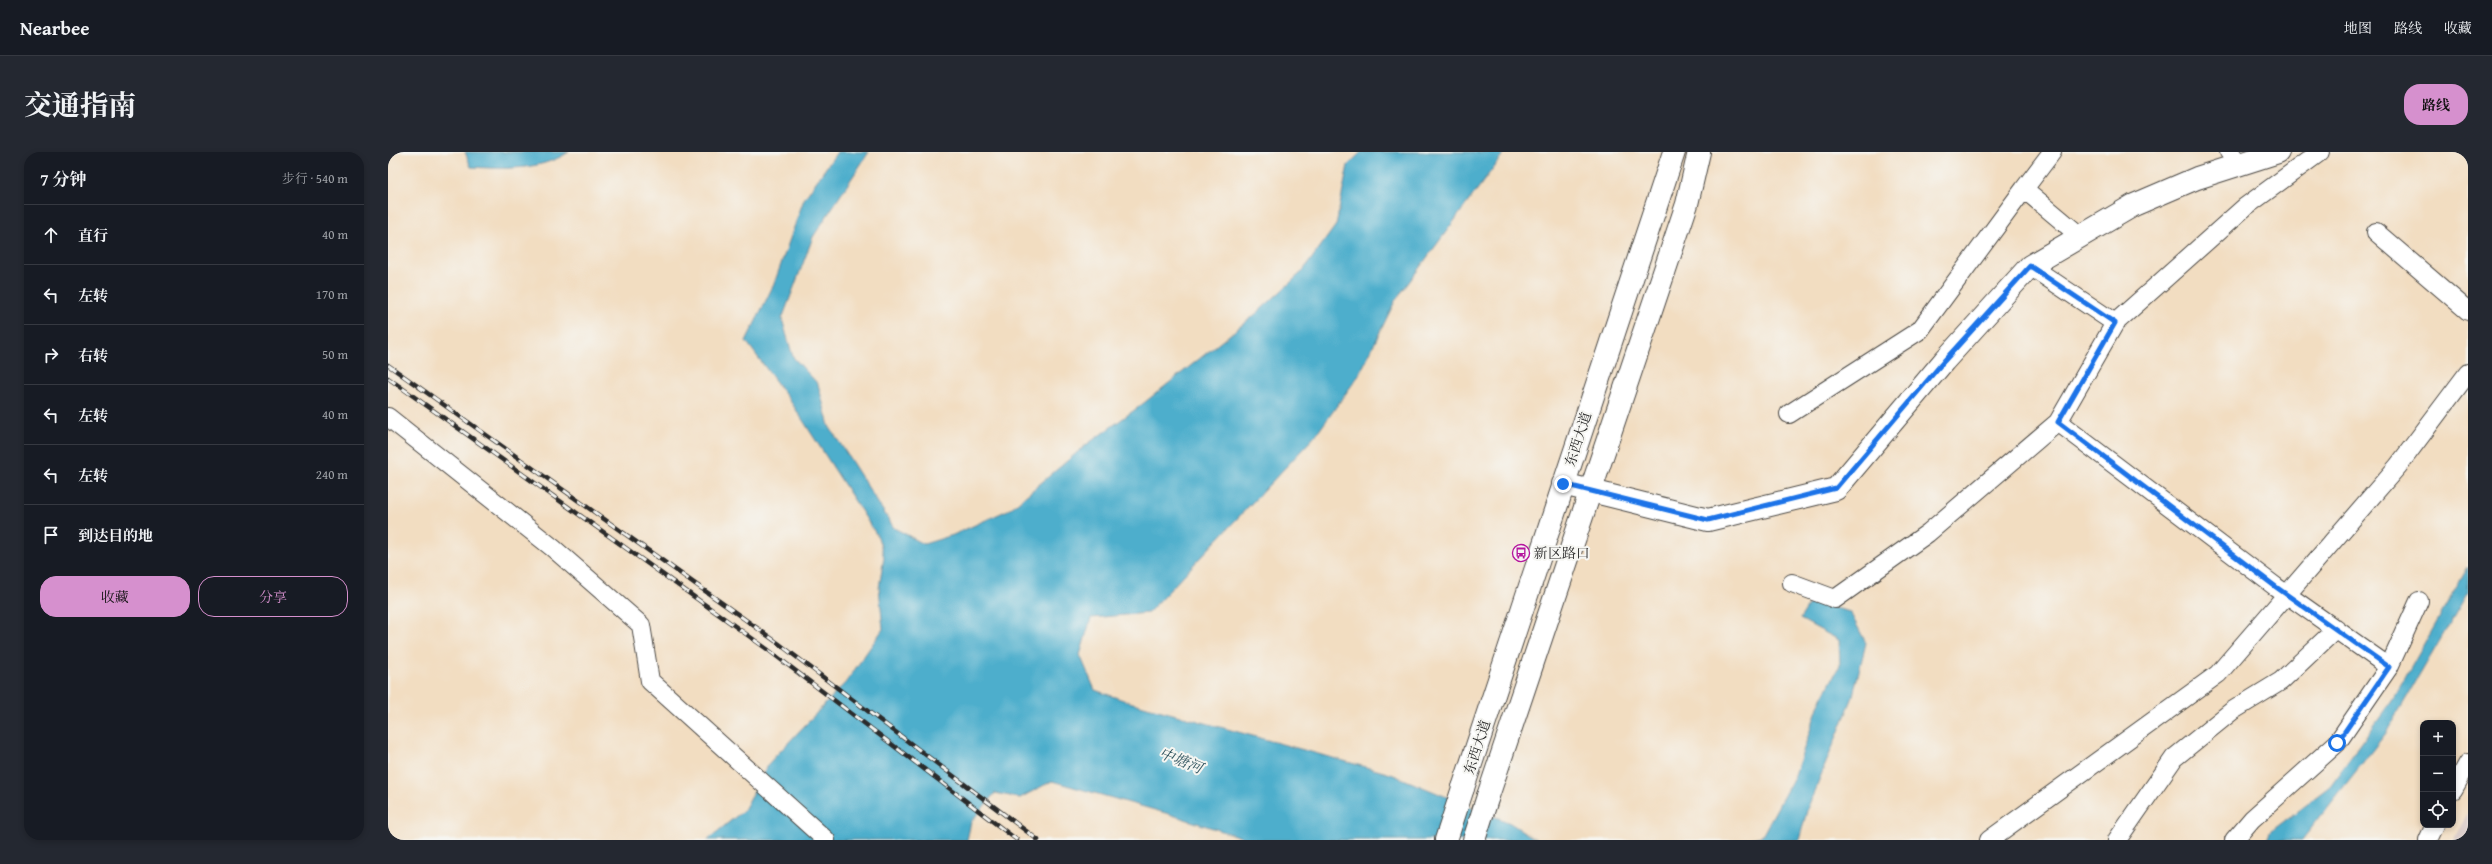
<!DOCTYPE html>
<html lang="zh">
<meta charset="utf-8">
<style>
body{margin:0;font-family:"Gentium Book Plus","Noto Serif SC",serif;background:#242831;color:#f1f3f6}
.controls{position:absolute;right:12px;bottom:12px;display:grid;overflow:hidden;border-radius:8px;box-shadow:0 2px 6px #0003}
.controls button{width:36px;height:36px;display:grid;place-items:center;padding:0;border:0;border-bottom:1px solid #363941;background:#171b24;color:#f1f3f6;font:20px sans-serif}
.stop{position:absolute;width:12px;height:12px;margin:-9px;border:3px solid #1a73e8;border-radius:50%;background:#fff}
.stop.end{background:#1a73e8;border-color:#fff;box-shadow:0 1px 4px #0008}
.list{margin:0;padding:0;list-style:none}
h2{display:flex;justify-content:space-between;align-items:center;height:52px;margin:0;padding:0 16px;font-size:17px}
h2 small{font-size:13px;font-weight:400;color:#9ea1a6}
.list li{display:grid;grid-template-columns:26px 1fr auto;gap:12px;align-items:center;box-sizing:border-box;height:60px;padding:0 16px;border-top:1px solid #363941}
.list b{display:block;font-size:15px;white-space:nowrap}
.list em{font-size:13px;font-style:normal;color:#9ea1a6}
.actions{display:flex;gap:8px;padding:12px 16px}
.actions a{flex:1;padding:9px 0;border:1px solid #d690ce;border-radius:16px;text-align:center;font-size:14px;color:#d690ce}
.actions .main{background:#d690ce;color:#111}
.icon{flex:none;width:22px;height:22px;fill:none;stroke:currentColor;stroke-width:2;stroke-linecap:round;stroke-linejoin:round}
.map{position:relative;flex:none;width:2080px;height:688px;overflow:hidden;border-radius:16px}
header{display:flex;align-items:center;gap:24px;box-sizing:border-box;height:56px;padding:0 20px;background:#171b24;border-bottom:1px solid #363941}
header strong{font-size:19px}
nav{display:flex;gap:22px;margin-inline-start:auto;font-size:14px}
.intro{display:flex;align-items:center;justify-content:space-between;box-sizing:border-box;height:96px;padding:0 24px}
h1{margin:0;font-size:28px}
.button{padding:10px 18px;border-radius:16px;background:#d690ce;color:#111;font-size:14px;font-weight:700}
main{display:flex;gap:24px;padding:0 24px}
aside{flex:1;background:#171b24;border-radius:16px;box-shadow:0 2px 6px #0003}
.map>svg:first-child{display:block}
</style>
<header>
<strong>Nearbee</strong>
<nav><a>地图</a><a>路线</a><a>收藏</a></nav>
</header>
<div class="intro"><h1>交通指南</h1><a class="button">路线</a></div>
<main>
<aside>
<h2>7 分钟<small>步行 · 540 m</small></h2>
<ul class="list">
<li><svg class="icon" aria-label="ahead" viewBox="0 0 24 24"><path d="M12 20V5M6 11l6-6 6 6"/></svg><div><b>直行</b></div><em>40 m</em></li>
<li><svg class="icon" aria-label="left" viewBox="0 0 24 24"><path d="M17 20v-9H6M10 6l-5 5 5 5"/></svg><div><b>左转</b></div><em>170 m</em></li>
<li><svg class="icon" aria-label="right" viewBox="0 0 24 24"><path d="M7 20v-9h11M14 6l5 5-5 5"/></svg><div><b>右转</b></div><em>50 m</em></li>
<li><svg class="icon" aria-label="left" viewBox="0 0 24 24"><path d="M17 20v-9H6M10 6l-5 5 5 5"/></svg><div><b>左转</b></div><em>40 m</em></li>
<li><svg class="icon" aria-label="left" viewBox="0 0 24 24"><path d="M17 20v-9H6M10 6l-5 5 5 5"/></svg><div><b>左转</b></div><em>240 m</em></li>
<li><svg class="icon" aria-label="arrive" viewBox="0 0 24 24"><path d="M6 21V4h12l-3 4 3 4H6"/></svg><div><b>到达目的地</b></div></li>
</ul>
<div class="actions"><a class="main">收藏</a><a>分享</a></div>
</aside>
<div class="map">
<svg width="2080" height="688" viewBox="0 0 2080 688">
<rect width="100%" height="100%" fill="#f6f6f2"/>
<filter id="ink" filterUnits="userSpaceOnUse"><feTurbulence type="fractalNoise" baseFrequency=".025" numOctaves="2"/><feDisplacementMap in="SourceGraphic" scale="8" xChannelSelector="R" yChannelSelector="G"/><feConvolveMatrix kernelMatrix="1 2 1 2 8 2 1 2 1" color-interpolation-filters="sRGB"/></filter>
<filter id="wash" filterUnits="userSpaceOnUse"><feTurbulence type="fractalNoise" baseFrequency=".012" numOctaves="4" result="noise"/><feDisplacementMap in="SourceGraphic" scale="16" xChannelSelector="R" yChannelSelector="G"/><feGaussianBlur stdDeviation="0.9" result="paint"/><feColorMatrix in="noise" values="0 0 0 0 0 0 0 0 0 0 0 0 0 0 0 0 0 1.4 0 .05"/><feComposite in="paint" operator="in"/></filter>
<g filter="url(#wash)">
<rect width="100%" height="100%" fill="#f2ddc1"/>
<!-- industrial -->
<path fill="#d1c0bd" d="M 2080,661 L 2080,688 L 2065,688 Z"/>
<!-- water -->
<path fill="#4daecc" stroke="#3c6c7c" d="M 77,0 L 181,0 C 152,19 116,17 83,15 Z
M 449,0 L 481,0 L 425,85 L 394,167 L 405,205 L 430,232 L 441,274 L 506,376 L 536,392 L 565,383 L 622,357 L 698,293 L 752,254 L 869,161 L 914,120 L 948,73 L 960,13 L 973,0 L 1117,0 L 1007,149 L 971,223 L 928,283 L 760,461 L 703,466 L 692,503 L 707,538 L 741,550 L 1003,622 L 1122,671 L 1149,688 L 862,688 L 781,662 L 664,629 L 632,646 L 607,641 L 583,670 L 579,688 L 319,688 L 356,658 L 381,611 L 458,530 L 495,477 L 491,436 L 496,405 L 490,385 L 405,253 L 358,189 L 386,132 L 416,47 Z
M 2080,415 L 2080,440 L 1998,581 L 1914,688 L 1879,688 L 1882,680 L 1942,634 L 2004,549 Z
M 1423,449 L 1462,460 L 1478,491 L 1464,547 L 1420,655 L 1411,688 L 1354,688 L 1374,684 L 1407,623 L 1431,552 L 1452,513 L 1451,488 L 1412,467 Z"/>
</g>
<g filter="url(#ink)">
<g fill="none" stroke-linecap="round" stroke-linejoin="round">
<!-- minor casing -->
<g stroke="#494642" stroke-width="20">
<path id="minor" d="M 1664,0 L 1636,37 L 1692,84
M 1841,0 L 1852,10
M 1988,80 L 2080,159
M 1642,114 L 1727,171
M 1401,262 L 1532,178 L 1636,37
M 0,265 L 165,396 L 253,473 L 262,529 L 438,688
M 1670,270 L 1888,435 L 2001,515
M 1404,431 L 1447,447 L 1540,381 L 1670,270 L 1727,171 L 1857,55 L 1932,0
M 2065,638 L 2080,611
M 1601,688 L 1830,522 L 2010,314 L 2080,221
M 1729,688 L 1786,606 L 1844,559 L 1893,529 L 1948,477
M 1846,688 L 1864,667 L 1949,591 L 2001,515 L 2031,449
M 2040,688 L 2047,673"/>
</g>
<!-- tertiary casing -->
<g stroke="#494642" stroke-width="24">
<path id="tertiary" d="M 1175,332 L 1320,368 L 1448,337 L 1556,209 L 1642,114 L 1746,53 L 1809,26 L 1890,0"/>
</g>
<!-- primary casing -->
<g stroke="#494642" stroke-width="24">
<path id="primary" d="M 1058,688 L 1075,636
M 1086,688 L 1100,644"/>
</g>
<!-- trunk casing -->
<g stroke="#494642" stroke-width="24">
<path id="trunk" d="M 1075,636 L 1286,0
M 1100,644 L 1299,52 L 1311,0"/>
</g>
<!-- minor -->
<use href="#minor" stroke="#fff" stroke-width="18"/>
<!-- tertiary -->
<use href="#tertiary" stroke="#fff" stroke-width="22"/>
<!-- primary -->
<use href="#primary" stroke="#fff" stroke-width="22"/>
<!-- trunk -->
<use href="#trunk" stroke="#fff" stroke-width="22"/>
<!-- rail casing -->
<g stroke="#2b2b2b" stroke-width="4.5">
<path id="rail" d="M 0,213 L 390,491 L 650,688
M 0,226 L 379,497 L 629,688"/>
</g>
<!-- rail -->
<use href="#rail" stroke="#f6f6f2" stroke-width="3" stroke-dasharray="9" stroke-linecap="butt"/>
</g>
</g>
<g fill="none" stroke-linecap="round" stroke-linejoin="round" filter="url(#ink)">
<!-- route -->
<path stroke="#1a73e8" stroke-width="5" d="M 1175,332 L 1320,368 L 1448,336 L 1556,209 L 1642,114 L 1727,171 L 1670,270 L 1888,435 L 2001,515 L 1949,591"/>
</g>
<!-- icons -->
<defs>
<g id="bus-ring" transform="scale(0.9)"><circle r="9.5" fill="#f6f6f2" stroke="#b5179e" stroke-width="1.5"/><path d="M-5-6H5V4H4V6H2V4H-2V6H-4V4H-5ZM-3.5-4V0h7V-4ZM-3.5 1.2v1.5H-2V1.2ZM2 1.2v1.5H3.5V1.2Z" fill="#b5179e"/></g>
</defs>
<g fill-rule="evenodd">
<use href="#bus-ring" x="1133" y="401"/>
</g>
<g text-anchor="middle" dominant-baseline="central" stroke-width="4" stroke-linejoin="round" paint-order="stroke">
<!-- street labels -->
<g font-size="14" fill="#2b2b2b" stroke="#f6f6f2">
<text transform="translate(1190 287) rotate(-72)">东西大道</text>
<text transform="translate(1089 595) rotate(-72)">东西大道</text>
</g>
<!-- poi labels -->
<g font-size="14" fill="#2b2b2b" stroke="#f6f6f2" text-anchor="start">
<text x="1146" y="401">新区路口</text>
</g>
<!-- water labels -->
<g font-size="15" font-style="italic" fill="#375963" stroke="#f6f6f2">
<text transform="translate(793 608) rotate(22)">中塘河</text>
</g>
</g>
</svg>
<div class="controls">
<button>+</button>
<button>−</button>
<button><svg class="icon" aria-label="locate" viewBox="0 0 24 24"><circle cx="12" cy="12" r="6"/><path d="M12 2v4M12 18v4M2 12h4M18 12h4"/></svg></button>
</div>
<div class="stop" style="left:1949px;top:591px"></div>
<div class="stop end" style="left:1175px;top:332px"></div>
</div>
</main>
